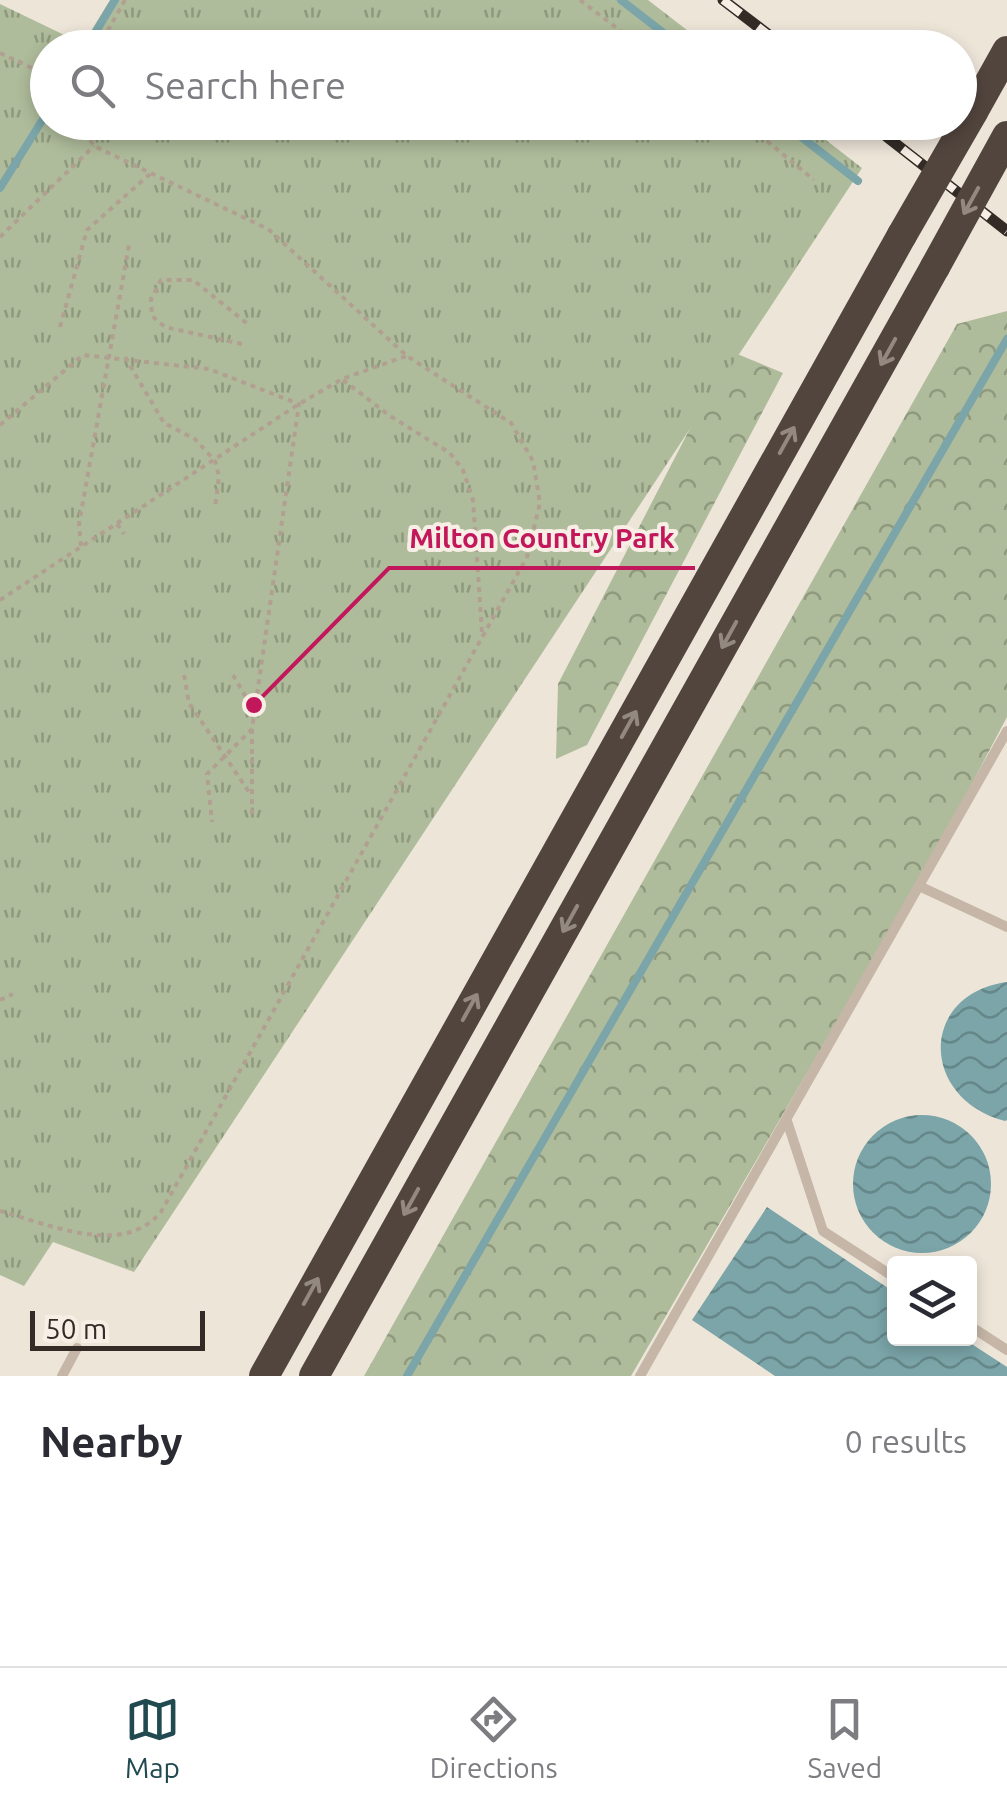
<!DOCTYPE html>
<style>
body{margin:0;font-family:Ubuntu,sans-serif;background:#f2f2f3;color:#2b2b33}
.controls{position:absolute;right:30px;bottom:30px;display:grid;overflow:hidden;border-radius:10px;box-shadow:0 5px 15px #0003}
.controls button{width:90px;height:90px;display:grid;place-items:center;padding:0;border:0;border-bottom:2px solid #e1e1e2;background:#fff;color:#2b2b33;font:50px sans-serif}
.scale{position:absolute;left:30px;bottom:25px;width:175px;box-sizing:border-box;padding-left:10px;border:5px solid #322b26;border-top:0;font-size:28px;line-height:35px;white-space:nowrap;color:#322b26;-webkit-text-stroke:8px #f7efe5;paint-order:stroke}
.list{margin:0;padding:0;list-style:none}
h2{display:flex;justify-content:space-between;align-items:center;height:130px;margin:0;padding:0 40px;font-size:42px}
h2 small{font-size:32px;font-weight:400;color:#7c7c81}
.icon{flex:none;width:55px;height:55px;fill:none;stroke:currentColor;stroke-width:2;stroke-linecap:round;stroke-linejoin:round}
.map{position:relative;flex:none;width:1007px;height:1376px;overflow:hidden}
.search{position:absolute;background:#fff;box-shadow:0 5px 15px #0003;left:30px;right:30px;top:30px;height:110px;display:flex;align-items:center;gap:25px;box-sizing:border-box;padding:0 35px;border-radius:55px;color:#7c7c81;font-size:38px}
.sheet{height:290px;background:#fff}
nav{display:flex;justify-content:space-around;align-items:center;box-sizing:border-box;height:140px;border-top:2px solid #e1e1e2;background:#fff;font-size:28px;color:#7c7c81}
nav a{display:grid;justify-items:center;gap:5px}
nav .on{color:#204a4f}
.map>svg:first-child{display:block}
</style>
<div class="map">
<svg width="1007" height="1376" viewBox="0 0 1007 1376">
<defs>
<pattern id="forest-crowns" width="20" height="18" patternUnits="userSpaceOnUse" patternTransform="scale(2.5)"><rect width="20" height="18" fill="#afbc9b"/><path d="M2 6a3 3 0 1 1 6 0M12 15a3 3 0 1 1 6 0" fill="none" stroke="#8f997e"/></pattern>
<pattern id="park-tufts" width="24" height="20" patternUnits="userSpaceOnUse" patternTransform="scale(2.5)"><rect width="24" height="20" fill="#afbc9b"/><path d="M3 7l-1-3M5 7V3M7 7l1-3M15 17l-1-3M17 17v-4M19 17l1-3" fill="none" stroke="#8f997e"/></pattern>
<pattern id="water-waves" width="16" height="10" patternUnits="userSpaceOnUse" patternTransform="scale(2.5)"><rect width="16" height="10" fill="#7ba5a9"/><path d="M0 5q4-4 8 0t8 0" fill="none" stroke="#658789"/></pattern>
</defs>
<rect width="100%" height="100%" fill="#eee5d9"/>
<!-- forest -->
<path fill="url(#forest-crowns)" d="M 1007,311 L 1007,717 L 941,842 L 631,1376 L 364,1376 L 957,324 Z
M 730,351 L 783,373 L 587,745 L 556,759 L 558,684 Z"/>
<!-- park -->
<path fill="url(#park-tufts)" d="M 110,0 L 648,0 L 709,47 L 48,48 L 48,122 L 804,123 L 862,168 L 134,1272 L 53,1242 L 24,1286 L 0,1275 L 0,4 L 83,44 Z"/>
<!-- water -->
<path fill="url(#water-waves)" d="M 1007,982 L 1007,1120 L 1005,1121 C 919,1098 919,994 1007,982 Z
M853 1184a69 69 0 1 1 138 0a69 69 0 1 1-138 0Z
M 767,1207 L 894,1292 L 894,1338 L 964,1339 L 1007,1367 L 1007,1376 L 775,1376 L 692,1320 Z"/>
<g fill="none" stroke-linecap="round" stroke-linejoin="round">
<!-- stream -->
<path stroke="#7ba5a9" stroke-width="8" d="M 621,0 L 683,48
M 86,48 L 115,0
M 782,122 L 858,181
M 0,188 L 48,111
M 407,1376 L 1007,339"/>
<!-- path -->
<path stroke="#b1a091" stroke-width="4" stroke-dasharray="5 5" stroke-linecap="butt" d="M 580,0 L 643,48
M 98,48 L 125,0
M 0,53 L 36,70 L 48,85
M 744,122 L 814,180
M 0,237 L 94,146
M 60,327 L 87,230 L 151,173
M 242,344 L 165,327 L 152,316 L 151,299 L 161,280 L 193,280 L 249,325
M 125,357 L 164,423 L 195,439 L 215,461 L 219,476 L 215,507
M 343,380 L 390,416 L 450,453 L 463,470 L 473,500 L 482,632
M 0,425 L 83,355 L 209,369 L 299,404 L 252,729 L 207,774 L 212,822
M 117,524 L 124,534
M 81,546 L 79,524 L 129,245
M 0,600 L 299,404 L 342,379 L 406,356
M 184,675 L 189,703 L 249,792
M 233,675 L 253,709
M 252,729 L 252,819
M 0,1000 L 13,994
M 0,1211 C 48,1224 123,1258 161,1212 L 527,557 L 540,503 L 533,461 L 511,423 L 407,356 L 268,229 L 94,146 L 78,122"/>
<!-- lane -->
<path stroke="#c5b6a7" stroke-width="10" d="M 919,886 L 1007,927
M 787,1121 L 823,1231 L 894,1277
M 970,1326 L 1007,1350
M 62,1376 L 77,1348
M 640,1376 L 1007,731"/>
<!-- highway -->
<path stroke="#52453e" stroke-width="30" d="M 973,112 L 1007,51
M 264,1376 L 902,235
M 314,1376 L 935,267"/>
<!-- rail casing -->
<g stroke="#322b26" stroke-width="11">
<path id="rail" d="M 723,0 L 786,48
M 868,122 L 1007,231"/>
</g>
<!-- rail -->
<use href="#rail" stroke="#f7efe5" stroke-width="8" stroke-dasharray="22" stroke-linecap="butt"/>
<!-- highway-bridge -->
<path stroke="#52453e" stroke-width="30" d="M 902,235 L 973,112
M 935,267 L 1007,136"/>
</g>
<!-- one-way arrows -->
<defs><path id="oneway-shaft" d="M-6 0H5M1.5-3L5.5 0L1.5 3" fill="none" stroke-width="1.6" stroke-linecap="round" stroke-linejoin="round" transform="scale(2.5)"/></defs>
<g stroke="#948981">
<use href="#oneway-shaft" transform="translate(971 201) rotate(119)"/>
<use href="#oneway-shaft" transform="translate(888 352) rotate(119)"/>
<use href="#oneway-shaft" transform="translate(787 440) rotate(-61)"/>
<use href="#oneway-shaft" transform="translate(729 635) rotate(119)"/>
<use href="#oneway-shaft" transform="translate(629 724) rotate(-61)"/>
<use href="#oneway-shaft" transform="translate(570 919) rotate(119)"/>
<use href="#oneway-shaft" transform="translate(470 1007) rotate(-61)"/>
<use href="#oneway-shaft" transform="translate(411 1202) rotate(119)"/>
<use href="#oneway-shaft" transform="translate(311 1291) rotate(-61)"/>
</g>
<!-- callouts -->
<path fill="none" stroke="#c2185b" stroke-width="4" d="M254 705L389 568H695"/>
<circle fill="#c2185b" stroke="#f7efe5" stroke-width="4" cx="254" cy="705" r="10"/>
<g font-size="28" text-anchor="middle" font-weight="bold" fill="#c2185b" stroke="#f7efe5" stroke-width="8" stroke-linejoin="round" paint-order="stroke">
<text x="542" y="548">Milton Country Park</text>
</g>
</svg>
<div class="controls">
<button><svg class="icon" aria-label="layers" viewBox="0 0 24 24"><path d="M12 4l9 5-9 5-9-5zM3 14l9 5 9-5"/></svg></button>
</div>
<div class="scale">50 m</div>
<div class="search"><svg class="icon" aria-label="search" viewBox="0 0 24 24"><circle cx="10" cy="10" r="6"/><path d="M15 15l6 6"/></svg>Search here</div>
</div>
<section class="sheet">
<h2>Nearby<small>0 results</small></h2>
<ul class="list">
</ul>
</section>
<nav>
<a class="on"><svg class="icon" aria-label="map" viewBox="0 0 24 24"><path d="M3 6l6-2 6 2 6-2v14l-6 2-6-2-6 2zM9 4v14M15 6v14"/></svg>Map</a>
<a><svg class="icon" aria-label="directions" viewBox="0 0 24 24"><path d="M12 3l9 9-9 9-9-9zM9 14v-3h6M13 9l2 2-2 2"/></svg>Directions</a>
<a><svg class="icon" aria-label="saved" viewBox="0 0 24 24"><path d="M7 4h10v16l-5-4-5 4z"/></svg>Saved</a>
</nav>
